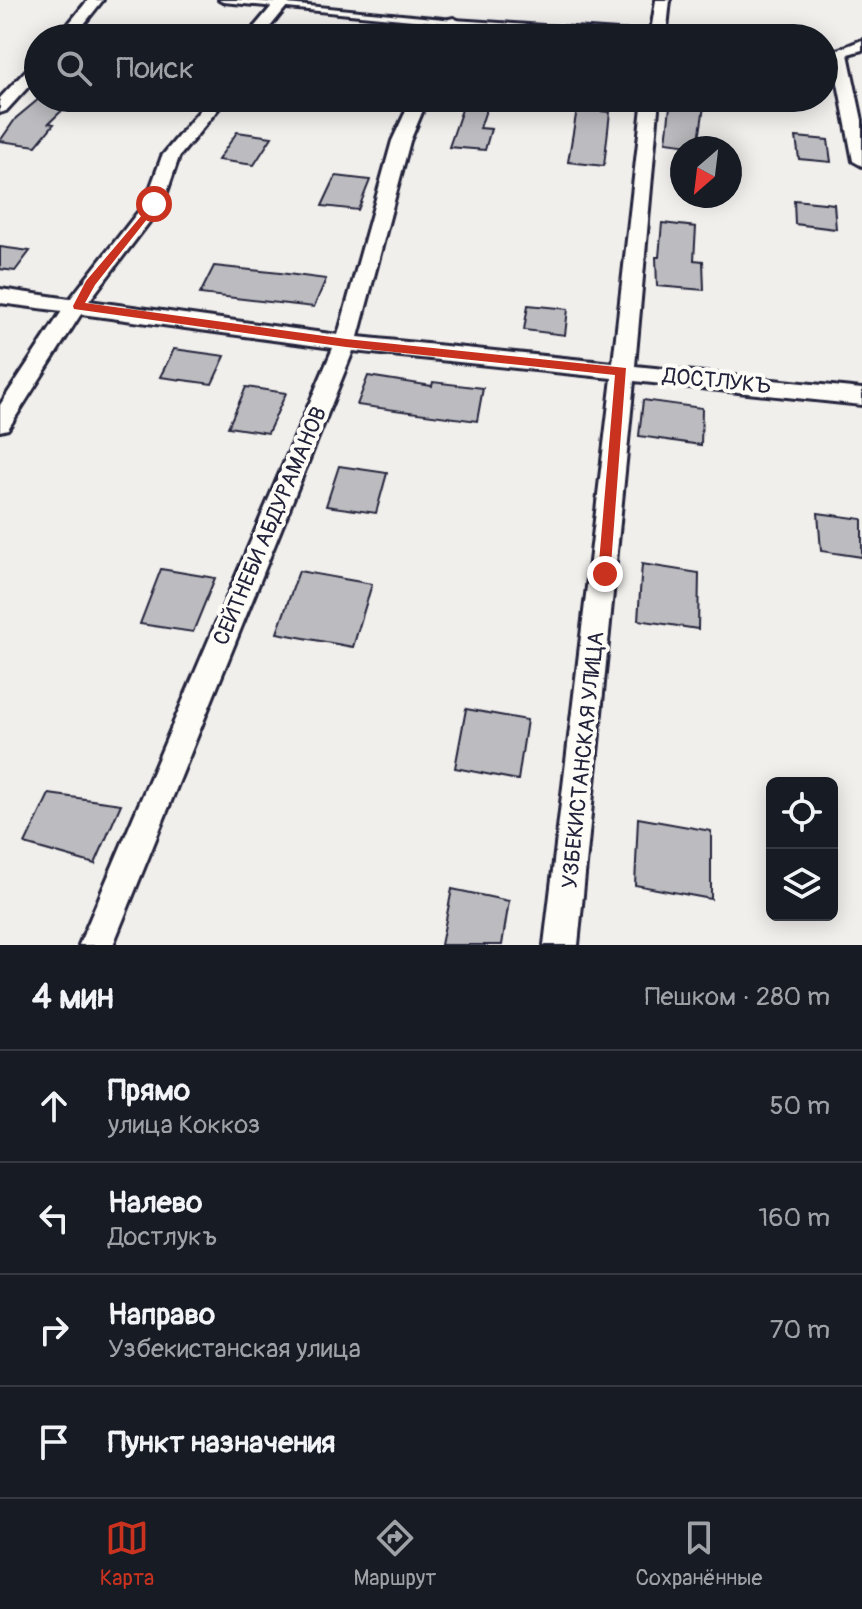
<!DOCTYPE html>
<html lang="ru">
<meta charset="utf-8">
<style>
body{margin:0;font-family:Pangolin,sans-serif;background:#20242c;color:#f1f3f6}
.controls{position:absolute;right:24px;bottom:24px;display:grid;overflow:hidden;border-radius:12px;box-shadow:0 4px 20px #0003}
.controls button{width:72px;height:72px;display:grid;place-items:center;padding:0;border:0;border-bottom:2px solid #363941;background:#171b24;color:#f1f3f6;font:40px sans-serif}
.compass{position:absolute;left:670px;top:136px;width:72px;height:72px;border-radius:50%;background:#171b24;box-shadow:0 4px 20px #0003;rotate:208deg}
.stop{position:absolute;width:24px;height:24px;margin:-18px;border:6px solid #c8321e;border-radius:50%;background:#fff}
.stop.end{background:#c8321e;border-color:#fff;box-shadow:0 2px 8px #0008}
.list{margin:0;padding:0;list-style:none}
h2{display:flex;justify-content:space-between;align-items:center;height:104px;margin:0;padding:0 32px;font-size:34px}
h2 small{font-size:26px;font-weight:400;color:#9ea1a6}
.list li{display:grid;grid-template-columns:52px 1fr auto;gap:24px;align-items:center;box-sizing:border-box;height:112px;padding:0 32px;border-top:2px solid #363941}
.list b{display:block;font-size:30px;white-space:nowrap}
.list p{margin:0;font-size:26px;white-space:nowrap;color:#9ea1a6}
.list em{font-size:26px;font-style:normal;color:#9ea1a6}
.icon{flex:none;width:44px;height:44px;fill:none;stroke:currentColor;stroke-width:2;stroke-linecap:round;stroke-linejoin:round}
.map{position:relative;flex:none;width:862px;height:945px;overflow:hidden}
.search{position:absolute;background:#171b24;box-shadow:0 4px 20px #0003;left:24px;right:24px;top:24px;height:88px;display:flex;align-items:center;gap:20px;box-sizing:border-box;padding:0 28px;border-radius:44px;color:#9ea1a6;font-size:30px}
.sheet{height:552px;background:#171b24}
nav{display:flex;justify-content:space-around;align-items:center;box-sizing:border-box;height:112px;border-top:2px solid #363941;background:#171b24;font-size:22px;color:#9ea1a6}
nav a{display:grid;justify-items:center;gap:4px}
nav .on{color:#c8321e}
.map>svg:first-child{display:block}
</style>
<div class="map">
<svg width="862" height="945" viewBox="0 0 862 945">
<rect width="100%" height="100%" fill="#f0efec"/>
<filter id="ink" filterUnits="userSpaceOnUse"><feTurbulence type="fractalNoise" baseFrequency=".0125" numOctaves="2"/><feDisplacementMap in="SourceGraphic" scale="16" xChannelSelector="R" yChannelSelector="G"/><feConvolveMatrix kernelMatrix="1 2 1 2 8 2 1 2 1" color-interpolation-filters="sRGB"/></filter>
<g filter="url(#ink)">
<!-- building -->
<path fill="#bcbcc0" stroke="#22223b" stroke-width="2" d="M 40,98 L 75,98 L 49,123 L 54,124 L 36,146 L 0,141 L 16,118 Z
M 466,98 L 490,98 L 480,128 L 491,129 L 485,150 L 449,147 Z
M 671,98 L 705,100 L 698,146 L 666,142 Z
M 577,109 L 610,112 L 604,166 L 568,162 Z
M 237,132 L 272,137 L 254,165 L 218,160 Z
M 796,137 L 828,140 L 831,162 L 799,159 Z
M 336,176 L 370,180 L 358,210 L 322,206 Z
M 794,200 L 834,204 L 836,229 L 795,224 Z
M 662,223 L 696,227 L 694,260 L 703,261 L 704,290 L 657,286 L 656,257 L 659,257 Z
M 0,247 L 30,251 L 15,271 L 0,269 Z
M 214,266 L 280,273 L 326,279 L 314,307 L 200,294 Z
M 528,305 L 568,309 L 565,335 L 524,330 Z
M 174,349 L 225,356 L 212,384 L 160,377 Z
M 368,376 L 432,386 L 433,382 L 483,388 L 477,421 L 357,405 Z
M 246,387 L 286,393 L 268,433 L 228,427 Z
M 643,400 L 702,408 L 701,445 L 639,436 Z
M 339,466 L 387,473 L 376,513 L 326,506 Z
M 818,513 L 862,519 L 862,557 L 821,551 Z
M 642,564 L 699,573 L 698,629 L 638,620 Z
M 161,569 L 215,578 L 193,632 L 140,624 Z
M 299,571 L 372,584 L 353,647 L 277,633 Z
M 466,709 L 527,720 L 518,780 L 455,768 Z
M 49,794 L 121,804 L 95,864 L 25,844 Z
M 638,818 L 711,831 L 711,899 L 635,885 Z
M 452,889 L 509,901 L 502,945 L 441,945 Z"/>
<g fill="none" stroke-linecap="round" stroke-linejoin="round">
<!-- service casing -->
<g stroke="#22223b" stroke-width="6">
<path id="service" d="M 219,0 L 245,0 L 454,20 L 693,36 L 697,38 L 659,38 L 454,24 L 223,2 Z
M 824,49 L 840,50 L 844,52 L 840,54 L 824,53 Z"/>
</g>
<!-- minor casing -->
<g stroke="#22223b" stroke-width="6">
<path id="minor" d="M 88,0 L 103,0 L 73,38 L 57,38 Z
M 277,0 L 292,0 L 261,38 L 245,38 Z
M 656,0 L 670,0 L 666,38 L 650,38 Z
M 454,18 L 461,22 L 455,38 L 439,38 L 449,19 Z
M 862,40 L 862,50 L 848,54 L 862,120 L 862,166 L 853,161 L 832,52 Z
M 38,62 L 38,76 L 6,111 L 0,113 L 0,98 L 32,64 Z
M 210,98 L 227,98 L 179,157 L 163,204 L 89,301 L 338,335 L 392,141 L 412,98 L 428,98 L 410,141 L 358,337 L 613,363 L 643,98 L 659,98 L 635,366 L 862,389 L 862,405 L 634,381 L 578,945 L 544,945 L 612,378 L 353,351 L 113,945 L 79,945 L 333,348 L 81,314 L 8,429 L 0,431 L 0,405 L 62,311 L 0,303 L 0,289 L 70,299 L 145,203 L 162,156 Z"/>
</g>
<!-- service -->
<use href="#service" fill="#fdfcf7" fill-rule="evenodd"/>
<!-- minor -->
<use href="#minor" fill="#fdfcf7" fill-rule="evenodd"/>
</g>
</g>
<!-- route -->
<path fill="#c8321e" d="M 154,201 L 159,204 L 95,285 L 85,303 L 346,339 L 626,368 L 610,578 L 605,580 L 598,574 L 615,375 L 346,347 L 74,309 L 73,306 L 86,281 Z"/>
<g text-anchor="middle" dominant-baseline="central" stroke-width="8" stroke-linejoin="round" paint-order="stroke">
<!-- street labels -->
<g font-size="22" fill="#22223b" stroke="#fdfcf7">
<text transform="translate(717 381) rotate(6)">ДОСТЛУКЪ</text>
<text transform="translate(270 526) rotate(-67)">СЕЙТНЕБИ АБДУРАМАНОВ</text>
<text transform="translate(583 760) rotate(-84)">УЗБЕКИСТАНСКАЯ УЛИЦА</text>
</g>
</g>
</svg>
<div class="controls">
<button><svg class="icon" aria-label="locate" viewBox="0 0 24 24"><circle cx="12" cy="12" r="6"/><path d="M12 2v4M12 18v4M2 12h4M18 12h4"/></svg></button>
<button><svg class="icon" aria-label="layers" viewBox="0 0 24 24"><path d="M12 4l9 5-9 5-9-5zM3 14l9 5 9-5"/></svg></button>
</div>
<svg class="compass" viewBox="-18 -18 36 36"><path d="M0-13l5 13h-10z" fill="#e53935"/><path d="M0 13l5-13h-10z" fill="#9ea1a6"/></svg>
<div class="stop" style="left:154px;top:204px"></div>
<div class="stop end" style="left:605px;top:574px"></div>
<div class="search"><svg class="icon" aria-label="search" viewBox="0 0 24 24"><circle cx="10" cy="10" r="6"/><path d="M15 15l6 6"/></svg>Поиск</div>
</div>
<section class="sheet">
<h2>4 мин<small>Пешком · 280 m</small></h2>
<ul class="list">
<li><svg class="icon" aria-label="ahead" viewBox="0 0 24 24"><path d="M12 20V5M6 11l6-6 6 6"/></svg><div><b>Прямо</b><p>улица Коккоз</p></div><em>50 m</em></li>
<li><svg class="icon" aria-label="left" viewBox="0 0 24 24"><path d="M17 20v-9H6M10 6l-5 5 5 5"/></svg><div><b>Налево</b><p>Достлукъ</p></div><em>160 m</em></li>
<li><svg class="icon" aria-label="right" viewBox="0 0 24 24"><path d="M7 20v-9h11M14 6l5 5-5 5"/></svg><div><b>Направо</b><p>Узбекистанская улица</p></div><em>70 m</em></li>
<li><svg class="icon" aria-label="arrive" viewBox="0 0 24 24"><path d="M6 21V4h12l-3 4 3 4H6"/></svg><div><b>Пункт назначения</b></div></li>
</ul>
</section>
<nav>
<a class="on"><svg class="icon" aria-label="map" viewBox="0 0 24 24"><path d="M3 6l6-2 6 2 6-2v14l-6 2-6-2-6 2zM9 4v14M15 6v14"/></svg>Карта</a>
<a><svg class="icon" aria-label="directions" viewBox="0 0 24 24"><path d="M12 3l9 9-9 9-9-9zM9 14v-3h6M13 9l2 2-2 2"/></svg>Маршрут</a>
<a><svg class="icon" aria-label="saved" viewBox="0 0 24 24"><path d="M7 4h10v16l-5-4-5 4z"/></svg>Сохранённые</a>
</nav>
